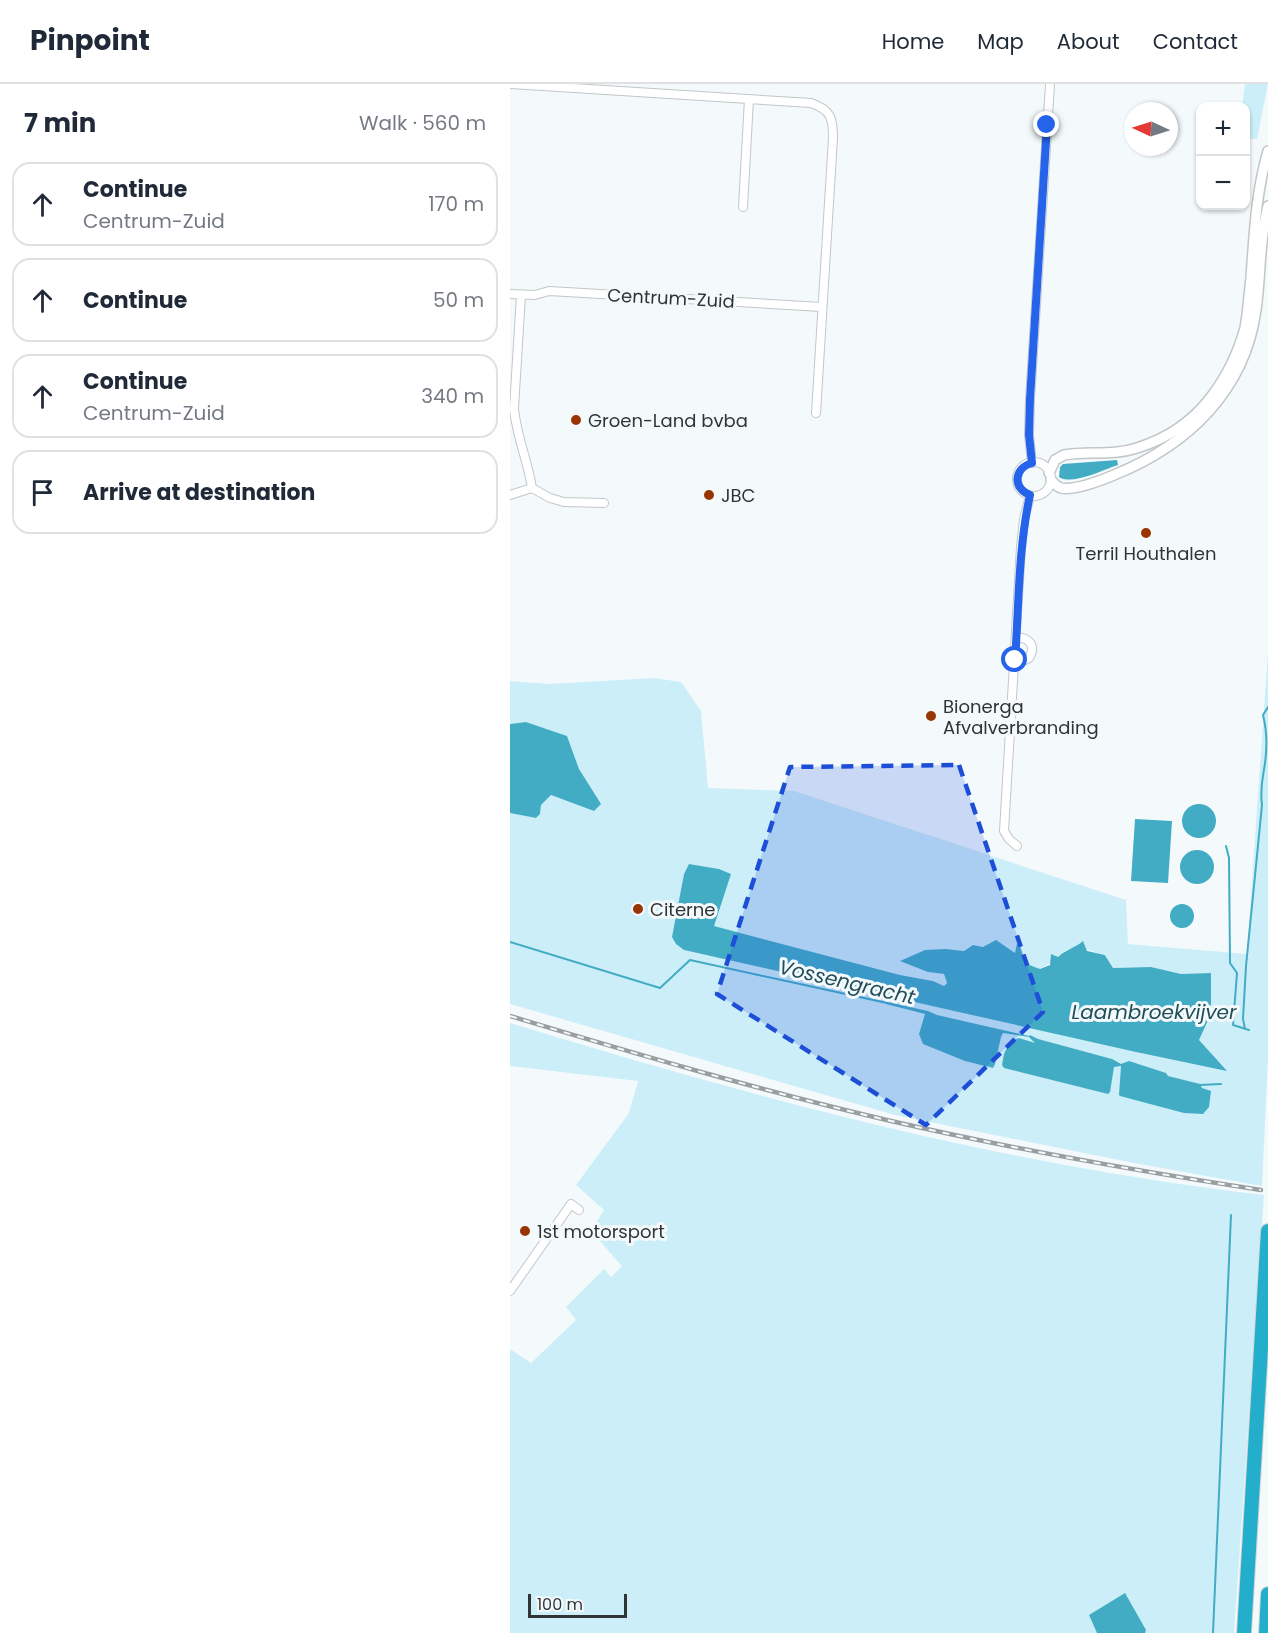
<!DOCTYPE html>
<meta charset="utf-8">
<style>
body{margin:0;font-family:Poppins,sans-serif;background:#f2f2f3;color:#1f2937}
.controls{position:absolute;right:18px;top:18px;display:grid;overflow:hidden;border-radius:12px;box-shadow:0 2px 4px #0004}
.controls button{width:54px;height:54px;display:grid;place-items:center;padding:0;border:0;border-bottom:2px solid #e0e1e3;background:#fff;color:#1f2937;font:30px sans-serif}
.compass{position:absolute;left:614px;top:18px;width:54px;height:54px;border-radius:50%;background:#fff;box-shadow:0 2px 4px #0004;rotate:274deg}
.scale{position:absolute;left:18px;bottom:15px;width:99px;box-sizing:border-box;padding-left:6px;border:3px solid #313434;border-top:0;font-size:16px;line-height:21px;white-space:nowrap;color:#313434;-webkit-text-stroke:4px #f4fafc;paint-order:stroke}
.stop{position:absolute;width:18px;height:18px;margin:-14px;border:4px solid #2563eb;border-radius:50%;background:#fff}
.stop.end{background:#2563eb;border-color:#fff;box-shadow:0 2px 6px #0008}
.list{margin:0;padding:0;list-style:none}
h2{display:flex;justify-content:space-between;align-items:center;height:78px;margin:0;padding:0 24px;font-size:26px}
h2 small{font-size:20px;font-weight:400;color:#747a83}
.list li{display:grid;grid-template-columns:39px 1fr auto;gap:18px;align-items:center;box-sizing:border-box;height:84px;margin:0 12px 12px;padding:0 12px;border:2px solid #e0e1e3;border-radius:18px}
.list b{display:block;font-size:22px;white-space:nowrap}
.list p{margin:0;font-size:20px;white-space:nowrap;color:#747a83}
.list em{font-size:20px;font-style:normal;color:#747a83}
.icon{flex:none;width:33px;height:33px;fill:none;stroke:currentColor;stroke-width:2;stroke-linecap:round;stroke-linejoin:round}
.map{position:relative;flex:none;width:758px;height:1549px;overflow:hidden}
header{display:flex;align-items:center;gap:36px;box-sizing:border-box;height:84px;padding:0 30px;background:#fff;border-bottom:2px solid #e0e1e3}
header strong{font-size:28px}
nav{display:flex;gap:33px;margin-inline-start:auto;font-size:21px}
main{display:flex}
aside{flex:1;background:#fff}
.map>svg:first-child{display:block}
</style>
<header>
<strong>Pinpoint</strong>
<nav><a>Home</a><a>Map</a><a>About</a><a>Contact</a></nav>
</header>
<main>
<aside>
<h2>7 min<small>Walk · 560 m</small></h2>
<ul class="list">
<li><svg class="icon" aria-label="ahead" viewBox="0 0 24 24"><path d="M12 20V5M6 11l6-6 6 6"/></svg><div><b>Continue</b><p>Centrum-Zuid</p></div><em>170 m</em></li>
<li><svg class="icon" aria-label="ahead" viewBox="0 0 24 24"><path d="M12 20V5M6 11l6-6 6 6"/></svg><div><b>Continue</b></div><em>50 m</em></li>
<li><svg class="icon" aria-label="ahead" viewBox="0 0 24 24"><path d="M12 20V5M6 11l6-6 6 6"/></svg><div><b>Continue</b><p>Centrum-Zuid</p></div><em>340 m</em></li>
<li><svg class="icon" aria-label="arrive" viewBox="0 0 24 24"><path d="M6 21V4h12l-3 4 3 4H6"/></svg><div><b>Arrive at destination</b></div></li>
</ul>
</aside>
<div class="map">
<svg width="758" height="1549" viewBox="0 0 758 1549">
<rect width="100%" height="100%" fill="#f4fafc"/>
<!-- green -->
<path fill="#cceef8" fill-rule="evenodd" d="M 735,0 L 758,0 L 747,55 L 736,55 L 736,22 L 732,22 Z
M 758,568 L 758,975 L 752,1102 L 624,1079 L 385,1031 L 0,920 L 0,729 L 26,734 L 30,730 L 31,721 L 41,711 L 84,727 L 90,720 L 69,685 L 57,652 L 16,638 L 0,640 L 0,597 L 39,600 L 144,594 L 171,598 L 191,627 L 198,704 L 284,707 L 616,816 L 618,860 L 737,870 ZM 180,780 L 209,785 L 221,790 L 203,842 L 390,891 L 423,897 L 434,902 L 437,899 L 434,890 L 418,888 L 436,865 L 454,867 L 463,861 L 505,869 L 507,860 L 511,865 L 514,879 L 529,885 C 541,880 544,875 553,868 C 564,860 583,868 596,871 L 603,884 L 641,883 L 671,890 L 701,889 L 701,930 L 689,956 L 715,986 L 174,866 L 166,833 L 174,790 Z
M 0,939 C 246,1014 497,1082 754,1111 L 724,1549 L 635,1549 L 636,1546 L 579,1531 L 587,1549 L 0,1549 L 0,1265 L 21,1279 L 66,1236 L 56,1223 L 94,1185 L 101,1193 L 112,1182 L 81,1147 L 94,1126 L 66,1101 L 119,1029 L 128,997 L 0,982 Z"/>
<!-- water -->
<path fill="#42acc5" d="M 607,376 L 608,381 L 602,383 C 589,388 561,401 549,393 L 550,383 L 553,380 Z
M 16,638 L 57,652 L 69,685 L 91,720 L 84,727 L 41,711 L 31,721 L 30,730 L 26,734 L 0,729 L 0,640 Z
M672 737a17 17 0 1 1 34 0a17 17 0 1 1-34 0Z
M 625,735 L 662,737 L 658,799 L 621,797 Z
M670 783a17 17 0 1 1 34 0a17 17 0 1 1-34 0Z
M 179,780 L 209,785 L 221,790 L 204,842 L 390,891 L 423,897 L 434,902 L 437,899 L 434,890 L 418,888 L 390,877 L 415,866 L 436,865 L 454,867 L 463,861 L 473,863 L 486,856 L 505,869 L 507,859 L 511,865 L 514,879 L 530,885 L 540,881 L 541,870 L 548,873 C 555,866 565,864 573,857 L 577,867 L 595,871 L 603,884 L 641,883 L 671,890 L 701,889 L 701,930 L 689,956 L 717,987 L 626,968 L 174,866 L 166,860 L 162,853 L 174,790 Z
M660 832a12 12 0 1 1 24 0a12 12 0 1 1-24 0Z
M 377,918 L 418,927 L 427,931 L 519,952 L 520,951 L 528,955 L 602,975 L 611,980 L 619,977 L 656,989 L 658,992 L 690,1000 L 692,1004 L 701,1007 L 699,1023 L 693,1030 L 674,1029 L 610,1012 L 609,1011 L 611,982 L 604,983 L 600,1008 L 598,1010 L 494,984 L 492,981 L 494,970 L 500,957 L 509,954 L 525,959 L 519,953 L 493,949 L 491,953 L 485,980 L 483,984 L 455,977 L 413,960 L 409,950 L 415,930 L 376,920 Z
M 615,1509 L 636,1546 L 635,1549 L 587,1549 L 579,1531 Z"/>
<g fill="none" stroke-linecap="round" stroke-linejoin="round">
<!-- stream -->
<path stroke="#42acc5" stroke-width="2" d="M 716,762 L 719,774 L 720,879 L 727,889 L 723,941 L 739,946
M 0,858 L 150,904 L 180,876 L 377,919
M 735,945 L 733,935 L 736,882 L 752,721 C 749,699 755,689 756,669 C 757,656 756,643 753,631 L 758,623
M 690,1001 L 711,1000
M 703,1549 L 721,1131"/>
<!-- minor casing -->
<g stroke="#c1c7c9" stroke-width="10">
<path id="minor" d="M 0,0 L 301,19 C 321,26 323,34 323,54 L 306,329
M 233,123 L 239,15
M 0,210 L 25,211 L 39,207 L 312,223
M 11,211 L 4,324 C 6,351 18,377 22,404 L 40,414 L 54,418 L 94,419
M507 395a17 17 0 1 1 34 0a17 17 0 1 1-34 0Z
M 522,379 L 519,351 L 520,315 L 540,0
M 0,411 L 22,404
M 505,576 L 515,576 L 519,574 C 527,561 519,554 506,553
M 507,762 L 499,755 L 494,747 L 511,463 L 514,435 L 520,412
M 0,1207 L 61,1120 L 69,1126"/>
</g>
<!-- tertiary casing -->
<g stroke="#c1c7c9" stroke-width="12">
<path id="tertiary" d="M 539,389 L 545,376 L 554,371 C 578,367 603,372 627,364 C 656,355 682,338 701,313 C 717,292 728,269 735,244 C 738,227 739,210 741,194 C 744,151 746,108 758,67
M 541,396 C 544,399 547,403 551,404 C 565,407 592,396 604,391 C 678,361 735,307 746,226 C 751,192 749,156 758,122"/>
</g>
<!-- motorway casing -->
<g stroke="#d6d6d6" stroke-width="16">
<path id="motorway" d="M 734,1549 L 758,1147
M 756,1549 L 758,1510"/>
</g>
<!-- minor -->
<use href="#minor" stroke="#fff" stroke-width="8"/>
<!-- tertiary -->
<use href="#tertiary" stroke="#fff" stroke-width="9"/>
<!-- motorway -->
<use href="#motorway" stroke="#23afcc" stroke-width="14"/>
<!-- rail casing -->
<g stroke="#999e9f" stroke-width="4.5">
<path id="rail" d="M 0,932 C 126,970 252,1007 381,1037 C 503,1065 627,1087 751,1106"/>
</g>
<!-- rail -->
<use href="#rail" stroke="#f4fafc" stroke-width="2" stroke-dasharray="7" stroke-linecap="butt"/>
</g>
<g fill="none" stroke-linecap="round" stroke-linejoin="round">
<!-- route -->
<path stroke="#2563eb" stroke-width="8" d="M 505,576 C 509,521 508,466 520,411 C 502,404 504,384 522,379 L 519,351 L 520,315 L 537,41"/>
</g>
<!-- marked area -->
<path fill="#1d4ed8" fill-opacity="0.2" stroke="#1d4ed8" stroke-width="4.5" stroke-dasharray="12 8" stroke-linejoin="round" d="M 449,681 L 533,928 L 416,1041 L 207,910 L 280,683 Z"/>
<!-- markers -->
<g fill="#993503" stroke="#f4fafc" stroke-width="2">
<circle cx="66" cy="336" r="6"/>
<circle cx="199" cy="411" r="6"/>
<circle cx="636" cy="449" r="6"/>
<circle cx="421" cy="632" r="6"/>
<circle cx="128" cy="825" r="6"/>
<circle cx="15" cy="1147" r="6"/>
</g>
<g text-anchor="middle" dominant-baseline="central" stroke-width="6" stroke-linejoin="round" paint-order="stroke">
<!-- street labels -->
<g font-size="18" fill="#313434" stroke="#f4fafc">
<text transform="translate(161 214) rotate(3)">Centrum-Zuid</text>
</g>
<!-- poi labels -->
<g font-size="18" fill="#313434" stroke="#f4fafc" text-anchor="start">
<text x="78" y="336">Groen-Land bvba</text>
<text x="211" y="411">JBC</text>
<text x="636" y="469" text-anchor="middle">Terril Houthalen</text>
<text x="433" y="622">Bionerga<tspan x="433" dy="21">Afvalverbranding</tspan></text>
<text x="140" y="825">Citerne</text>
<text x="27" y="1147">1st motorsport</text>
</g>
<!-- water labels -->
<g font-size="20" font-style="italic" fill="#214e59" stroke="#f4fafc">
<text transform="translate(337 898) rotate(13)">Vossengracht</text>
<text x="644" y="928">Laambroekvijver</text>
</g>
</g>
</svg>
<div class="controls">
<button>+</button>
<button>−</button>
</div>
<svg class="compass" viewBox="-18 -18 36 36"><path d="M0-13l5 13h-10z" fill="#e53935"/><path d="M0 13l5-13h-10z" fill="#747a83"/></svg>
<div class="scale">100 m</div>
<div class="stop" style="left:505px;top:576px"></div>
<div class="stop end" style="left:537px;top:41px"></div>
</div>
</main>
